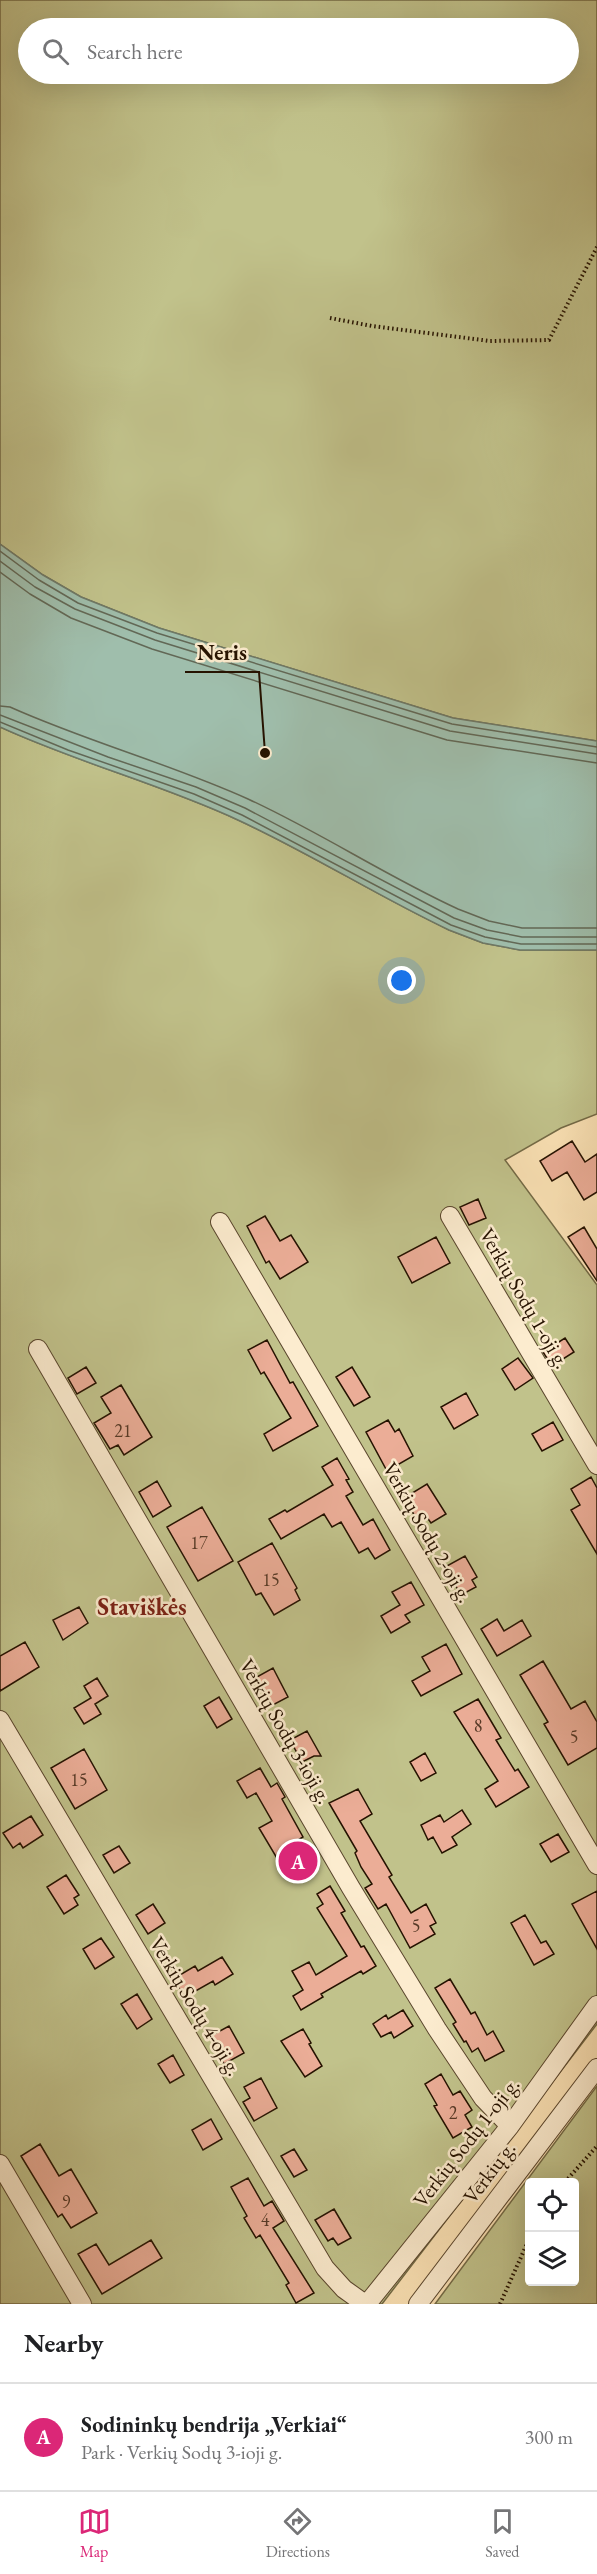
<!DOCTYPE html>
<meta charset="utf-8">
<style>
body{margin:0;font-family:"EB Garamond",serif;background:#f2f2f2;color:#202124}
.controls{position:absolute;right:18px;bottom:18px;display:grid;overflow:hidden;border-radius:6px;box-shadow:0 6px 24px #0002}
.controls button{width:54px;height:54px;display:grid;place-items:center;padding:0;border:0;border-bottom:2px solid #e0e0e0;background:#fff;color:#202124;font:30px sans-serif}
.you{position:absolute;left:402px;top:981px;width:21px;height:21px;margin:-15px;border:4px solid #fff;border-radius:50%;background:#1a73e8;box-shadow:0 0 0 9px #1a73e833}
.badge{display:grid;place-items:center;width:39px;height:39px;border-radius:50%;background:#db2777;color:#fff;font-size:20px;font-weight:700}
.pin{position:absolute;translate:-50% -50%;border:3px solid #fff;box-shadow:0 2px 6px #0006}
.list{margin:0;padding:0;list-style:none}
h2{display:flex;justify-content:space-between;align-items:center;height:78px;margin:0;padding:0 24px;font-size:26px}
h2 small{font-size:20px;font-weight:400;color:#757577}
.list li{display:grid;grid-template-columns:39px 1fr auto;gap:18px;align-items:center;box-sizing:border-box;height:108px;padding:0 24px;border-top:2px solid #e0e0e0}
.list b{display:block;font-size:22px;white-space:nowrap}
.list p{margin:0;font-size:20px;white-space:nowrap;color:#757577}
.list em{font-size:20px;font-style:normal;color:#757577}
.icon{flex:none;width:33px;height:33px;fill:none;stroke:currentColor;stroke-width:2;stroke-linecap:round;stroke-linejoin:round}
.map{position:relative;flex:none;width:597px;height:2304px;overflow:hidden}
.search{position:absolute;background:#fff;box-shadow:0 6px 24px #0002;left:18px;right:18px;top:18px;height:66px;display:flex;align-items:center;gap:15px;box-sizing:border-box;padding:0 21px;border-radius:33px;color:#757577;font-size:22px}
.sheet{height:186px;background:#fff}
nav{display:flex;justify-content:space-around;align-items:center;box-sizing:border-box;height:84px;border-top:2px solid #e0e0e0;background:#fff;font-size:16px;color:#757577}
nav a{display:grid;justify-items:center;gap:3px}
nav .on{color:#db2777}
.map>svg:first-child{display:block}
</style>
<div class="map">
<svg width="597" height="2304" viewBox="0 0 597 2304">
<rect width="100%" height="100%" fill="#fbe2b5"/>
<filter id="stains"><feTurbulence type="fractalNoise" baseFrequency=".00333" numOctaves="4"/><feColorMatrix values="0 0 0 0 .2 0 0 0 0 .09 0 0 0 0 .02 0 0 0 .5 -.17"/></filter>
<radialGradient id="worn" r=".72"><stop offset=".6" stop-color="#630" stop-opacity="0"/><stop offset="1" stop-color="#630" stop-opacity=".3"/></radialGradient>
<!-- green -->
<path fill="#c1c28b" stroke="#736a46" stroke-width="1.5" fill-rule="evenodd" d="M 0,0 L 597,0 L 597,741 L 453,718 L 159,628 L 81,597 L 43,575 L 0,544 ZM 28,28 L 568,28 L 568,74 L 28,74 Z
M 0,727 C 78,763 161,784 238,820 C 310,853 377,896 449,930 L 483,943 L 520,950 L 597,950 L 597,1114 L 561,1128 L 505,1160 L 597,1285 L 597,2024 L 382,2304 L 0,2304 Z
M 597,2086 L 597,2304 L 435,2304 ZM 530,2182 L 574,2182 L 574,2282 L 530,2282 Z"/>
<!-- water -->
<path fill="#9fbeac" stroke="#6e7967" stroke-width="1.5" d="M 0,544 L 43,575 L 81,597 L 159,628 L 453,718 L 597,741 L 597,950 L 520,950 L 483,943 L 449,930 C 377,896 310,853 238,820 C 161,784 78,763 0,727 Z"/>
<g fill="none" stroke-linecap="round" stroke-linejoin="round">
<!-- shore -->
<path stroke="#626856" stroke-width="1.5" d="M 0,551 L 39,580 L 78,603 L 157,633 L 452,724 L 597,747
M 0,561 L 35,587 L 75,609 L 155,640 L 450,731 L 597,754
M 0,572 L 30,594 L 71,618 L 152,649 L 447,740 L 597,763
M 0,706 L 10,707 C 88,742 171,764 248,799 C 320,832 386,876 458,909 L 489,921 L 522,928 L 597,928
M 0,715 L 108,757 L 196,787 L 245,808 L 454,918 L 487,930 L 522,937 L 597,937
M 0,722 L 68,750 L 194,794 L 242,815 L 451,925 L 485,937 L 521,944 L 597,944"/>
</g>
<!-- building -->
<path fill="#ebad97" stroke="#251200" stroke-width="1.5" d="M 572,1141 L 585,1162 L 597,1154 L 597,1192 L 584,1200 L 567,1172 L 552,1181 L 540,1161 Z
M 478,1199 L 486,1218 L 469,1225 L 460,1207 Z
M 265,1216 L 280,1241 L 291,1235 L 308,1262 L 280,1279 L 269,1261 L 266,1263 L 247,1226 Z
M 584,1227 L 597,1249 L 597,1281 L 568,1237 Z
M 436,1237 L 450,1263 L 412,1283 L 398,1257 Z
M 565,1338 L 574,1352 L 552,1366 L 543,1352 Z
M 267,1340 L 290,1383 L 293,1382 L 318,1426 L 273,1451 L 264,1434 L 291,1418 L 264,1372 L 261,1374 L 248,1350 Z
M 518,1358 L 533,1378 L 515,1390 L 502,1369 Z
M 86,1367 L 96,1383 L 77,1394 L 68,1378 Z
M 352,1367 L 370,1397 L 354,1406 L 336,1377 Z
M 121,1385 L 152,1437 L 124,1455 L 118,1445 L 110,1449 L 94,1423 L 111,1413 L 101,1397 Z
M 466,1393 L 478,1415 L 454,1429 L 441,1407 Z
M 388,1420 L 395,1432 L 399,1429 L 413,1456 L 387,1471 L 366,1432 Z
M 553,1422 L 563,1440 L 542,1451 L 532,1434 Z
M 337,1458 L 349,1479 L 346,1480 L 353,1492 L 346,1496 L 363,1525 L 373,1519 L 390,1550 L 375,1559 L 368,1548 L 359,1553 L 341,1522 L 332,1527 L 324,1514 L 281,1539 L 269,1519 L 285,1510 L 287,1512 L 333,1485 L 322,1467 Z
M 591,1477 L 597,1488 L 597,1554 L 571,1510 L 580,1505 L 571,1489 Z
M 157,1481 L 171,1506 L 153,1517 L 139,1492 Z
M 427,1484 L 446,1514 L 431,1523 L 424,1513 L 416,1518 L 404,1498 Z
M 202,1507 L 233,1561 L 198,1581 L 167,1527 Z
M 272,1543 L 297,1588 L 295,1590 L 300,1600 L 274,1615 L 261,1593 L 256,1595 L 238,1562 Z
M 465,1556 L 477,1577 L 472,1580 L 476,1587 L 461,1595 L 445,1567 Z
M 411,1582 L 424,1605 L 405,1615 L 410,1622 L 391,1633 L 381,1616 L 400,1605 L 392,1592 Z
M 79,1607 L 88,1623 L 63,1640 L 53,1620 Z
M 497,1619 L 504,1631 L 522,1620 L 531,1636 L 497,1656 L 481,1629 Z
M 25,1642 L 39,1667 L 0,1691 L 0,1656 Z
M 446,1644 L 462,1674 L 421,1696 L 412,1681 L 430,1671 L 422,1657 Z
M 543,1661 L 571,1709 L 585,1701 L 597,1722 L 597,1748 L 568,1765 L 544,1724 L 548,1722 L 520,1675 Z
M 273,1668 L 288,1697 L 269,1707 L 255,1678 Z
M 97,1678 L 108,1696 L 95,1704 L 101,1714 L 84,1724 L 74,1708 L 91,1698 L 84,1686 Z
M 219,1697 L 232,1719 L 217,1728 L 204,1706 Z
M 478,1699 L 501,1738 L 496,1740 L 515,1771 L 518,1769 L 529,1787 L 496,1807 L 485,1789 L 498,1781 L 454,1712 Z
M 307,1731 L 321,1756 L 314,1756 L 302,1762 L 290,1740 Z
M 84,1749 L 107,1790 L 75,1809 L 51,1768 Z
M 425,1753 L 436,1773 L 421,1781 L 410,1762 Z
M 260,1768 L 271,1787 L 277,1783 L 285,1797 L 282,1799 L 303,1837 L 288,1846 L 294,1857 L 281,1865 L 259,1828 L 272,1821 L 256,1793 L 247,1798 L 237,1781 Z
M 358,1789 L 372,1814 L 360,1821 L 392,1875 L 389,1877 L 411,1913 L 426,1904 L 436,1923 L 430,1926 L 435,1934 L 410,1948 L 386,1904 L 378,1909 L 365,1888 L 372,1884 L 361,1867 L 355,1853 L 357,1851 L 329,1803 Z
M 462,1810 L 471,1824 L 452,1837 L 457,1845 L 442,1853 L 433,1837 L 428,1840 L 421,1825 L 440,1815 L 444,1822 Z
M 31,1816 L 43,1835 L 23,1848 L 20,1843 L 13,1848 L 3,1833 Z
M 558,1834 L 569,1852 L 551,1862 L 540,1844 Z
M 119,1846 L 130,1863 L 114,1873 L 103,1855 Z
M 66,1875 L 79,1895 L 74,1898 L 78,1905 L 64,1914 L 47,1887 Z
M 330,1886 L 345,1911 L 341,1913 L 361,1947 L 364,1946 L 376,1966 L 363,1974 L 361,1971 L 321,1994 L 323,1997 L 301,2010 L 293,1996 L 303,1990 L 292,1971 L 309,1962 L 316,1975 L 347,1956 L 317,1908 L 323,1904 L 317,1894 Z
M 597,1891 L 597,1949 L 572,1904 Z
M 153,1904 L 165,1923 L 148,1934 L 136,1915 Z
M 525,1915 L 541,1943 L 546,1941 L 554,1954 L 534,1965 L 511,1923 Z
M 101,1938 L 114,1957 L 95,1969 L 83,1949 Z
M 222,1957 L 233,1974 L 215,1985 L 213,1981 L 185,1997 L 173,1979 L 195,1966 L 198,1971 Z
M 450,1979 L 471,2014 L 475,2012 L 487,2035 L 493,2031 L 504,2051 L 485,2061 L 478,2048 L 472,2052 L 466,2041 L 464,2042 L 453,2024 L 456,2022 L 435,1988 Z
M 137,1994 L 152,2019 L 137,2029 L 121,2004 Z
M 403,2010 L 413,2026 L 394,2038 L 391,2032 L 381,2037 L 373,2024 L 386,2015 L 388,2019 Z
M 229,2026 L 244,2053 L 224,2064 L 209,2037 Z
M 303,2029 L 311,2043 L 309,2044 L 322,2066 L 305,2077 L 281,2041 Z
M 173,2055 L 184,2075 L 170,2083 L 158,2064 Z
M 441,2074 L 453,2095 L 460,2091 L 472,2110 L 465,2115 L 472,2127 L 453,2138 L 434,2106 L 437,2105 L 425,2084 Z
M 261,2078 L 277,2108 L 254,2121 L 243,2102 L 250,2098 L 244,2087 Z
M 211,2119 L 222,2139 L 203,2150 L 192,2130 Z
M 40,2144 L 59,2176 L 71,2169 L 97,2213 L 71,2228 L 62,2214 L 58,2217 L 21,2156 Z
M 294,2149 L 307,2170 L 294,2177 L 281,2156 Z
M 248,2178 L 264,2206 L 272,2201 L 284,2221 L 273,2228 L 314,2293 L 296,2303 L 286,2285 L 289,2283 L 260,2235 L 256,2238 L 244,2218 L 247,2216 L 231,2187 Z
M 334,2209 L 351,2238 L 338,2245 L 333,2238 L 328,2241 L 315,2220 Z
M 151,2240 L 162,2258 L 102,2294 L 78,2254 L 96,2244 L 109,2265 Z"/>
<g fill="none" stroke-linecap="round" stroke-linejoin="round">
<!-- street casing -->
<g stroke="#5a462d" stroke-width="20">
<path id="street" d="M 450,1216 L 597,1465
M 220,1222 L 597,1865
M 38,1349 L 351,1888 L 437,2029 L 483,2098 L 510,2126
M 0,1720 L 325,2268 L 344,2289 L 365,2304
M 0,2164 L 82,2304
M 367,2304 L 510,2126 L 597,2005
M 418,2304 L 597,2068"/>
</g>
<!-- path -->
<path stroke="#251200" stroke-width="4" stroke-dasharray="1.5 3" stroke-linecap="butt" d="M 330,318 L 372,326 L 490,341 L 549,340 L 597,247
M 565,2182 L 597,2146
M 500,2304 L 530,2237"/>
<!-- street -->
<use href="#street" stroke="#fceccf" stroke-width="18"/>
</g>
<g text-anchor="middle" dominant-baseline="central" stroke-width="5" stroke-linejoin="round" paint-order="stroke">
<!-- number labels -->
<g font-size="18" fill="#563926">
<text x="123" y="1430">21</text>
<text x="199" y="1542">17</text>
<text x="271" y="1579">15</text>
<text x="478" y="1725">8</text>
<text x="574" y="1736">5</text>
<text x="79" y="1779">15</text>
<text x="416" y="1925">5</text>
<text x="453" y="2112">2</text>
<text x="66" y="2201">9</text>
<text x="265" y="2219">4</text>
</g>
<!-- street labels -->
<g font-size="21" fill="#251200" stroke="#fceccf">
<text transform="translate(525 1298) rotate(60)">Verkių Sodų 1-oji g.</text>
<text transform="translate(428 1532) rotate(60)">Verkių Sodų 2-oji g.</text>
<text transform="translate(286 1731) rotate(60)">Verkių Sodų 3-ioji g.</text>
<text transform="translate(196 2006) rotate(59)">Verkių Sodų 4-oji g.</text>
<text transform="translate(466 2142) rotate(-52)">Verkių Sodų 1-oji g.</text>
<text transform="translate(489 2172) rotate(-53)">Verkių g.</text>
</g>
<!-- quarter labels -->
<g font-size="24" font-weight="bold" fill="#7a1f14" stroke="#fceccf">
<text x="142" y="1606">Staviškės</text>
</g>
</g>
<!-- callouts -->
<path fill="none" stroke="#251200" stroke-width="2" d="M265 753L259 672H185"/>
<circle fill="#251200" stroke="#fceccf" stroke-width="2" cx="265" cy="753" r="6"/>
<g font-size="22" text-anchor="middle" font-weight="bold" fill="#251200" stroke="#fceccf" stroke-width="5" stroke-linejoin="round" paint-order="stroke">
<text x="222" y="660">Neris</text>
</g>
<rect width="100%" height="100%" filter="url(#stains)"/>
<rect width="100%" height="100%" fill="url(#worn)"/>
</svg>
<div class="controls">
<button><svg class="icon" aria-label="locate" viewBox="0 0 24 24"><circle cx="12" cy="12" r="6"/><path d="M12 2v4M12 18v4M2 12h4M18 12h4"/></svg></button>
<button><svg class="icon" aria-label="layers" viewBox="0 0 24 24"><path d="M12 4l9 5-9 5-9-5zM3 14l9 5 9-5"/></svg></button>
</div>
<div class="you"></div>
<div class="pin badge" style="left:298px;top:1861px">A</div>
<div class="search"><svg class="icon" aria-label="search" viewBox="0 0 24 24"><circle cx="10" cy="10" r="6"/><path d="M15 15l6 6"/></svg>Search here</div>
</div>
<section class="sheet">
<h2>Nearby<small></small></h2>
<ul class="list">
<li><span class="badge">A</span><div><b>Sodininkų bendrija „Verkiai“</b><p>Park · Verkių Sodų 3-ioji g.</p></div><em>300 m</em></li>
</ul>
</section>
<nav>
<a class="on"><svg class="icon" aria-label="map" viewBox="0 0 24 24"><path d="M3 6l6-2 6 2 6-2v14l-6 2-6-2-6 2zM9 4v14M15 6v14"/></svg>Map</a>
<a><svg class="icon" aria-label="directions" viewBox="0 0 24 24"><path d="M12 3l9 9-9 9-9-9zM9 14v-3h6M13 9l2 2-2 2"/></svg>Directions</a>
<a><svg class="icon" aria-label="saved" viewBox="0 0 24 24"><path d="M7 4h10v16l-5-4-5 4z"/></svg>Saved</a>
</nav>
